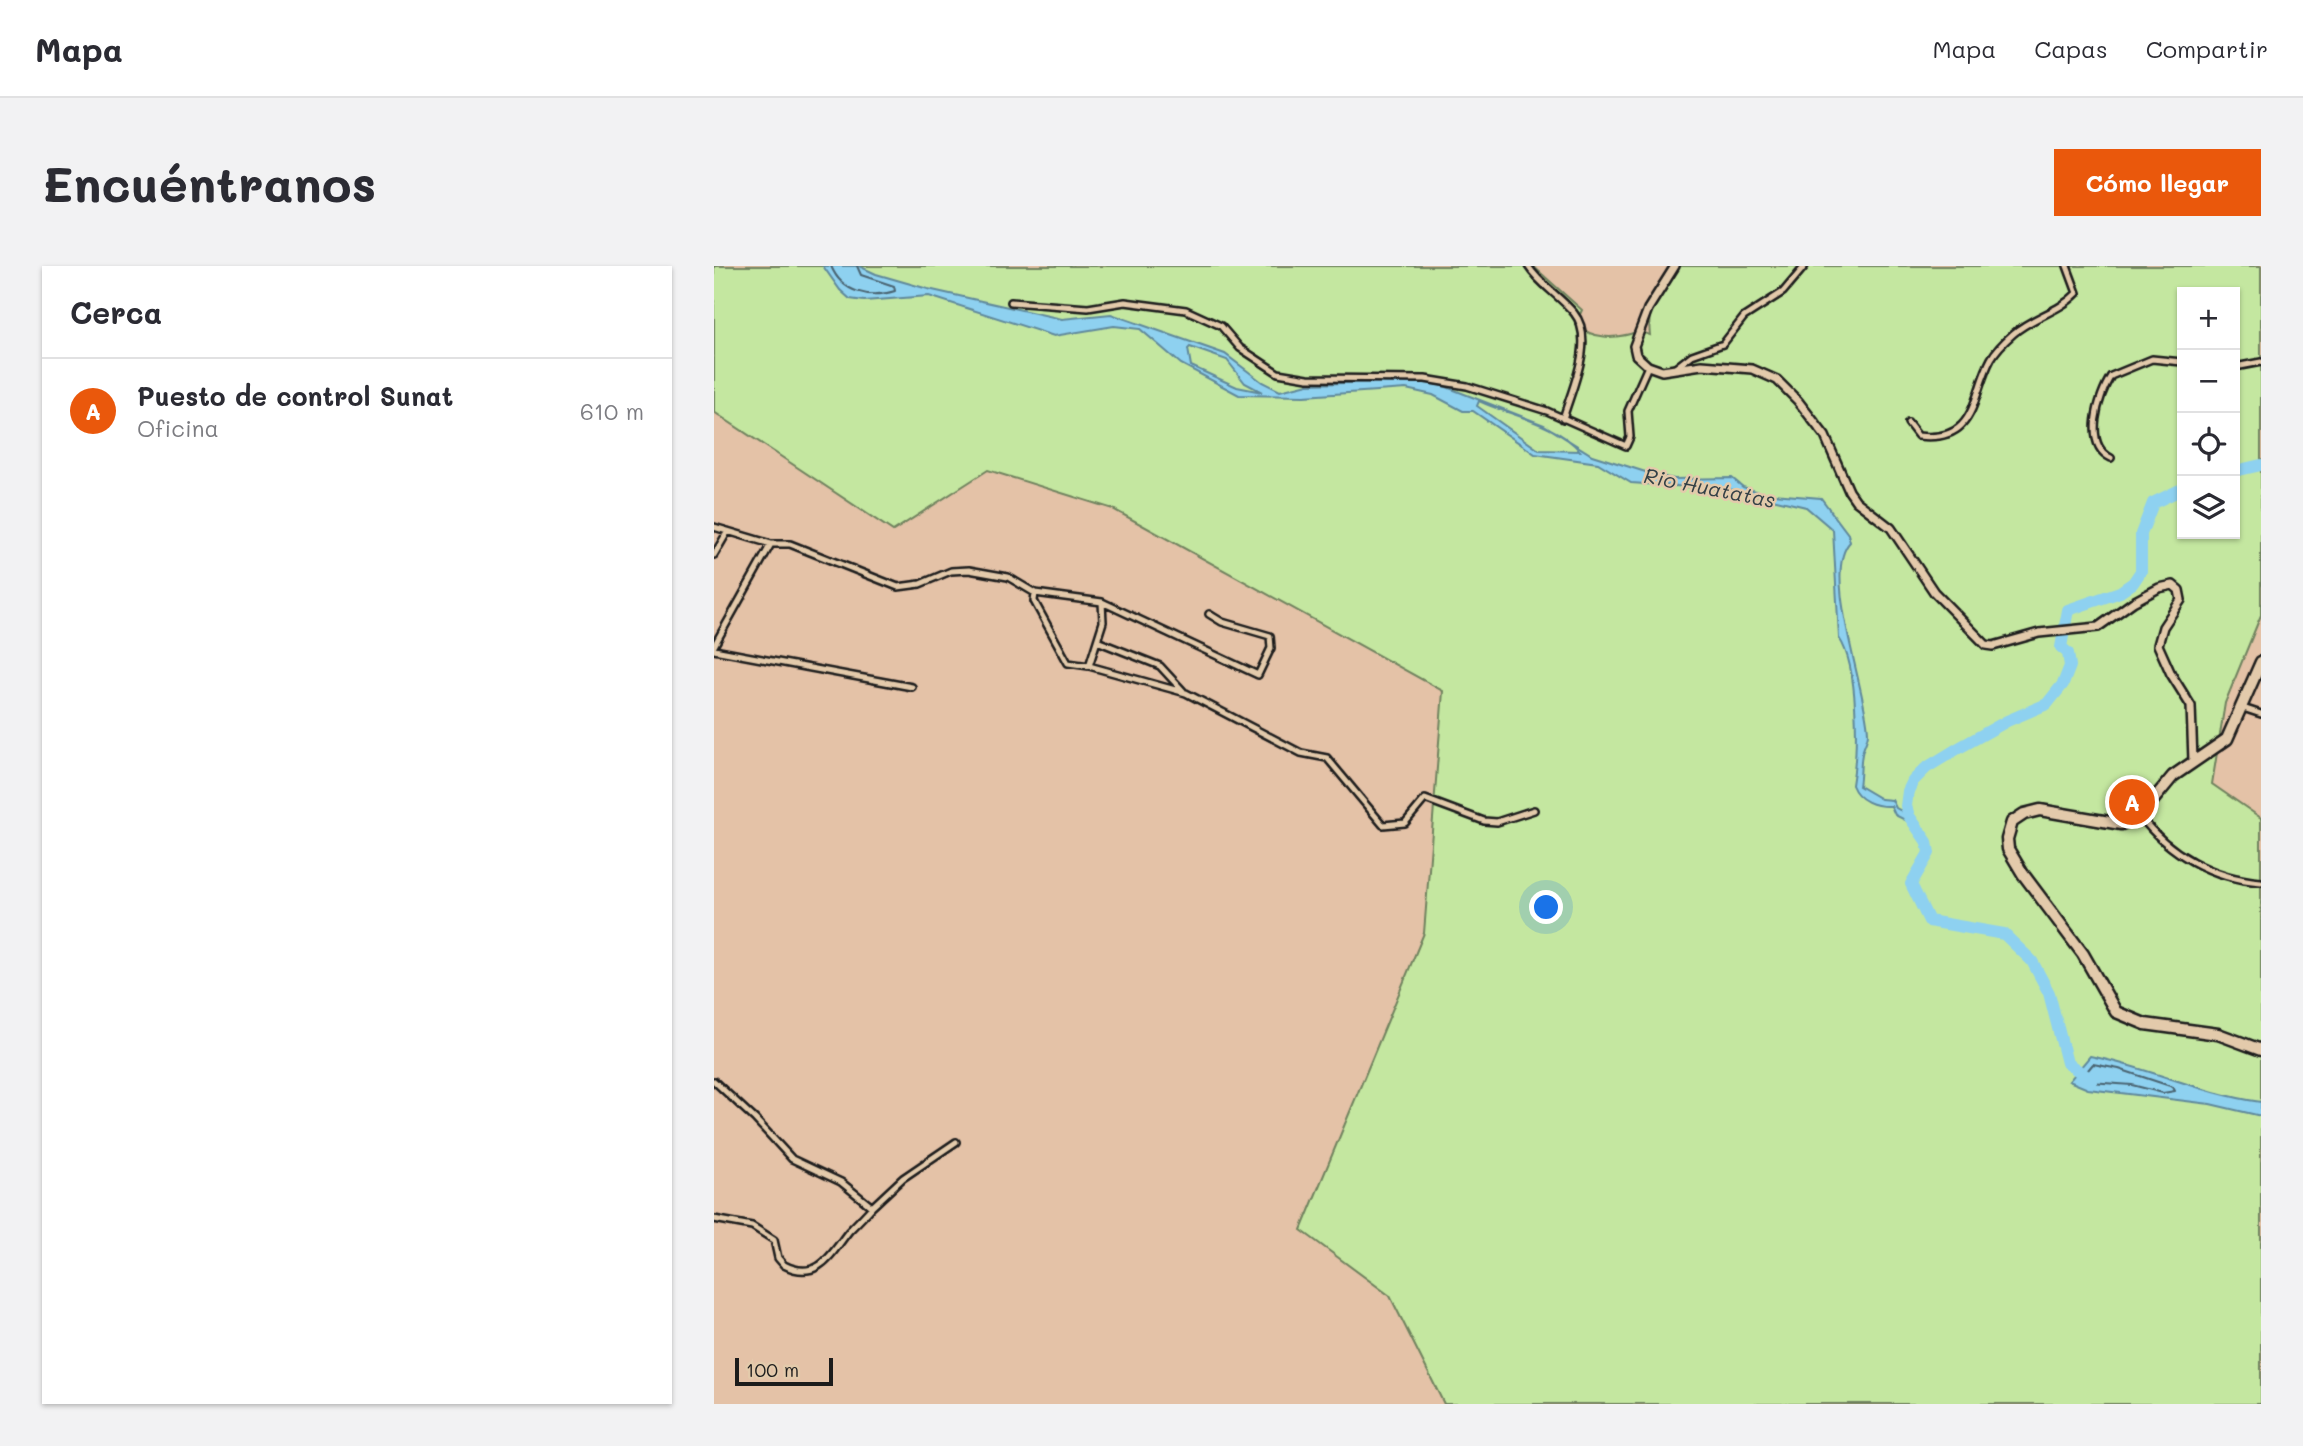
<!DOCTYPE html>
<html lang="es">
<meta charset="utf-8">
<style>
body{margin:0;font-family:Mali,sans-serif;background:#f2f2f3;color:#2b2b33}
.controls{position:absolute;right:21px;top:21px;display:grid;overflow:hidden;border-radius:0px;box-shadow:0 2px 5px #0004}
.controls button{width:63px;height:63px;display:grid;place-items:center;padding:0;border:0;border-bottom:2px solid #e1e1e2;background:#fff;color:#2b2b33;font:35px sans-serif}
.scale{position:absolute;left:21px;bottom:18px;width:98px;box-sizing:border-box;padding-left:7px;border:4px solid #1c1c1c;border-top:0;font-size:19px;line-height:24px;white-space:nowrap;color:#1c1c1c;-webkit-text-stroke:5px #e3caab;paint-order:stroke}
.you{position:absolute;left:833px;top:642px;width:24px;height:24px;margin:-18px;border:5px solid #fff;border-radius:50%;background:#1a73e8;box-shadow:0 0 0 10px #1a73e833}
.badge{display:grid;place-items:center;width:46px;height:46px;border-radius:50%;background:#ea580c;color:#fff;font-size:23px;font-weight:700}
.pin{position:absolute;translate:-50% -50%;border:4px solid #fff;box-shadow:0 2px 7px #0006}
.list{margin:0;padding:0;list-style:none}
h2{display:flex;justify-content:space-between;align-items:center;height:91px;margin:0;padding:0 28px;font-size:30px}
h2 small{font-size:23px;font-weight:400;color:#7c7c81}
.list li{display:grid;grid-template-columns:46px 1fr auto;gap:21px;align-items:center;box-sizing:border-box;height:105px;padding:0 28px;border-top:2px solid #e1e1e2}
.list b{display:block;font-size:26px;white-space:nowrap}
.list p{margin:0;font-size:23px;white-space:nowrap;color:#7c7c81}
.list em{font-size:23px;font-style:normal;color:#7c7c81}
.icon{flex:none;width:38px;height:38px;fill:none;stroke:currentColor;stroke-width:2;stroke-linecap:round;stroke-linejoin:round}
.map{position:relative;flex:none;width:1547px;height:1138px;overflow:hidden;border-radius:0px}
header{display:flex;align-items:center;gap:42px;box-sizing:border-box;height:98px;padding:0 35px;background:#fff;border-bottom:2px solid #e1e1e2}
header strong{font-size:33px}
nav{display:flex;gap:38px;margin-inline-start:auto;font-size:24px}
.intro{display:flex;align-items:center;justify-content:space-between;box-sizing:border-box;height:168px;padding:0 42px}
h1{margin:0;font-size:49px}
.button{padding:18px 32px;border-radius:0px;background:#ea580c;color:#fff;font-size:24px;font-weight:700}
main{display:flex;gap:42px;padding:0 42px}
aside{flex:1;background:#fff;border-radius:0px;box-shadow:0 2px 5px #0004}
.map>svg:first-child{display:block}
</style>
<header>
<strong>Mapa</strong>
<nav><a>Mapa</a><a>Capas</a><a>Compartir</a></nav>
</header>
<div class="intro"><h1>Encuéntranos</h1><a class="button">Cómo llegar</a></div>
<main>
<aside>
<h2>Cerca<small></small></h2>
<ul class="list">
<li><span class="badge">A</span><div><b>Puesto de control Sunat</b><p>Oficina</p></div><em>610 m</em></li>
</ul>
</aside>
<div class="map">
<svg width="1547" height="1138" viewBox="0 0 1547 1138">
<rect width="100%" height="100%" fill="#e4c2a7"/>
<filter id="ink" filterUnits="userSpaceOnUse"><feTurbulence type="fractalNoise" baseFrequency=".0143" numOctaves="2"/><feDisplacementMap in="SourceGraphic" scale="14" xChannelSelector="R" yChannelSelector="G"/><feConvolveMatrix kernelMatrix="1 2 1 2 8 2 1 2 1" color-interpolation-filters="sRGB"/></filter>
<g filter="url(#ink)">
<!-- green -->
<path fill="#c4e7a0" stroke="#70825e" stroke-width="2" fill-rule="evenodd" d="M 0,0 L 819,0 L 868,44 L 862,57 C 878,75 904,73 925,65 L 936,69 C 933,45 941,17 960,0 L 1547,0 L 1547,349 L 1511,437 L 1498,518 L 1547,552 L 1547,1138 L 730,1138 L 676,1030 L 587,964 L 710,667 L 729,425 L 399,243 L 274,204 L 179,265 L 0,146 ZM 1468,26 L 1521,26 L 1521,268 L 1468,268 Z"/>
<!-- water -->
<path fill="#8ed1f0" stroke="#60899b" stroke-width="2" fill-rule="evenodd" d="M 109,0 L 145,0 L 162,8 L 214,23 L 348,53 L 397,48 L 511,88 L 548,116 L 566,125 L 594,118 L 704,115 L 730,120 L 830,159 L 878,189 L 941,209 L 960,213 L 1018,212 L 1029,221 L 1048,227 L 1107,232 L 1134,268 L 1136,276 C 1107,306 1153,426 1154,467 C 1154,474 1149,481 1148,488 C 1146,498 1147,509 1145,520 L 1167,533 L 1178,534 L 1182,542 L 1191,547 L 1193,555 L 1181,549 L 1177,540 C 1162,541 1144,535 1138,519 C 1144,485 1145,401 1125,372 L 1119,264 L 1092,241 L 1020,224 L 917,217 L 884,197 L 821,188 L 759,145 L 749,145 L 719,129 L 692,123 L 590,130 L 525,129 L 467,98 L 426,63 L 400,60 L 340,70 L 215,30 L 150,35 L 136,33 L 126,24 ZM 476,81 L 513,94 L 531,117 L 548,126 L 523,121 L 477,100 L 474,83 ZM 765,135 C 797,150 842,157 866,185 L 825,184 L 763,140 Z
M 1376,790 C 1434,801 1488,828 1547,836 L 1547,850 L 1496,838 L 1374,823 L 1355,815 Z"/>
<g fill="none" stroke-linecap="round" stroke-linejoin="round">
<!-- shore -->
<path stroke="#4a6471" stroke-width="2" d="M 117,0 C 128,27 156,33 181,25 L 180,20 L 147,9 L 143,0
M 1379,798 L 1405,803 L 1459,821 L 1461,825 L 1449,827 L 1418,819 L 1376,816 L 1369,810 Z"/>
<!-- river -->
<path stroke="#8ed1f0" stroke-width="12" d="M 1521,205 L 1547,199
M 1378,814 L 1353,797 L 1335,727 L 1318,695 L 1290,668 L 1215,655 L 1197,618 L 1215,587 L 1213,576 L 1195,550 L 1192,540 L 1194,525 L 1199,515 L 1212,502 L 1243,483 L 1293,455 L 1333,438 L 1349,418 L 1356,400 L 1354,387 L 1347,381 L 1354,344 L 1406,326 L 1419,317 L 1427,305 L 1427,268 L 1439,237 L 1468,223"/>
<!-- street casing -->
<g stroke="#1c1c1c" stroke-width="10">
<path id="street" d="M 814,0 C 826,19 846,30 860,47 C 882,74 857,124 849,153
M 297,36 L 374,42 L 411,36 L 472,44 L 507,60 L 526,82 L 564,107 L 594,112 L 711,113 L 753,120 L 833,145 L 912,180 L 916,171 L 914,145 L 934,100
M 1521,101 L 1547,96
M 960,103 L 978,89 L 1009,78 L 1030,51 L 1069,26 L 1091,0
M 1194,157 L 1204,170 C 1264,177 1257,130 1277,93 C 1282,84 1291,75 1299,68 C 1318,51 1345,46 1363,27 L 1353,0
M 1397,192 C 1369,179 1384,130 1397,110 L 1438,93 L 1468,96
M 0,261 L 57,278 L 76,278 L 184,321 L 206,318 L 237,305 L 255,304 L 294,311 L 321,327 L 388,336 L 544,409 L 557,382 L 556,370 L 508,356 L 495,348
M 0,289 L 14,265
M 321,327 L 320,335 L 354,397 L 375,400 L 472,427 L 587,487 L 613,492 L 669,559 L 691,557 L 711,533 L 770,555 L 783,556 L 820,544
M 383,375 L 446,400 L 469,425
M 0,380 L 57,278
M 0,384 L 198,421
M 375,400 L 389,356 L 388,336
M 1529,442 L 1547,448
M 1426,550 C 1455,588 1498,612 1547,616
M 0,815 L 41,853 L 78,893 L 127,916 L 158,941 L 189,912 L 242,876
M 0,953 L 38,960 L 60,974 L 64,992 L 70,999 C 105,1017 118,986 135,965 C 143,957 151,949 158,941"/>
</g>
<!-- secondary casing -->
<g stroke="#1c1c1c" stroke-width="12">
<path id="secondary" d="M 961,0 L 934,43 L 920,80 L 922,89 L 934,100 L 948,105 L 988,99 L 1038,103 L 1063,114 L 1084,135 L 1111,170 L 1135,225 L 1142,235 L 1177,262 L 1220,326 L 1272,379 L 1279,380 L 1325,367 L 1384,361 L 1419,336 L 1445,322 L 1459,319 L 1465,324 L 1467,334 L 1449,361 L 1444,379 L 1457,408 L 1477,440 L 1479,495"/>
</g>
<!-- highway casing -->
<g stroke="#1c1c1c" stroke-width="15">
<path id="highway" d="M 1547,396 L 1513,473 L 1459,510 L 1426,550 L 1407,558 L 1326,544 L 1310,548 L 1298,556 L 1293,573 L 1294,583 L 1309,608 L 1369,688 L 1402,746 L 1431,758 L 1504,768 L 1547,784"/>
</g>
<!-- street -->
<use href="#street" stroke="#e3caab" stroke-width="5"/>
<!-- secondary -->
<use href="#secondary" stroke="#e3caab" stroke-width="7"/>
<!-- highway -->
<use href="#highway" stroke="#e3caab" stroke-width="10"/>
</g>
</g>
<g text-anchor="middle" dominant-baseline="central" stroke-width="5" stroke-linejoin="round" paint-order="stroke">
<!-- water labels -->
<g font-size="21" font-style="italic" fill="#334046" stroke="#e3caab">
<text transform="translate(996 221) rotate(11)">Rio Huatatas</text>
</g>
</g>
</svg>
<div class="controls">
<button>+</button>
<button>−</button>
<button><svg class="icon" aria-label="locate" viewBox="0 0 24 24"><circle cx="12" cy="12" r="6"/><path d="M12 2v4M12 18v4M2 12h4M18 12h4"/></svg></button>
<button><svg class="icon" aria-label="layers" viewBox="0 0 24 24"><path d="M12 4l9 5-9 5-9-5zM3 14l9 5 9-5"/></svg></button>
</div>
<div class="scale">100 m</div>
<div class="you"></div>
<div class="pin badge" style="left:1418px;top:536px">A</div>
</div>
</main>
